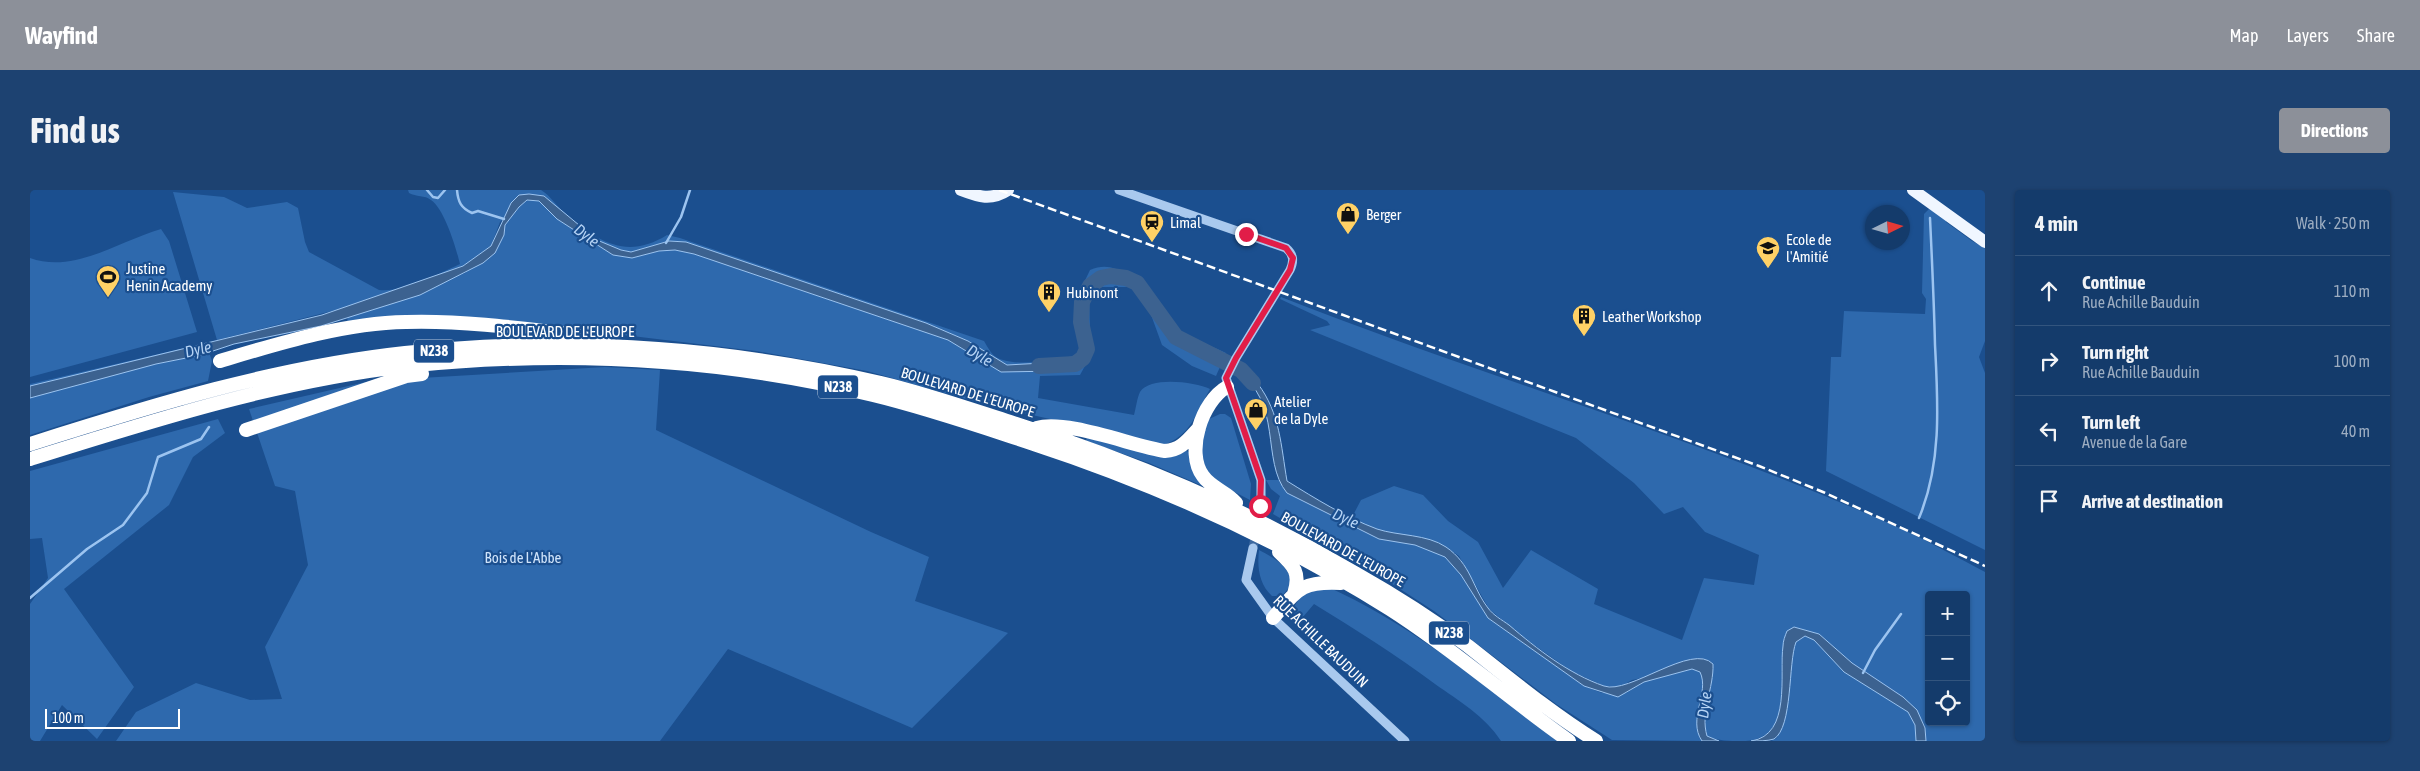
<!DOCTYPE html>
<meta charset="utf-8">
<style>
body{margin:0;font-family:"Asap Condensed",sans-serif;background:#1d4271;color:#f1f3f6}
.controls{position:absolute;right:15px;bottom:15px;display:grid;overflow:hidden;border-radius:5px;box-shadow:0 1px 4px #0004}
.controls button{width:45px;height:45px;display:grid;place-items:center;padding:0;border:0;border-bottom:1px solid #33557e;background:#143b6b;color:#f1f3f6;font:25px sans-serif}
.compass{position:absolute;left:1835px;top:15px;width:45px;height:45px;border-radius:50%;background:#143b6b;box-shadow:0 1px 4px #0004;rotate:85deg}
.scale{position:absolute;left:15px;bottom:12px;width:135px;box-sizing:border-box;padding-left:5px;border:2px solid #fff;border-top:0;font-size:14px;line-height:18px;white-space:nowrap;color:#fff;-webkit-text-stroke:4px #1b4f8f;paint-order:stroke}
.stop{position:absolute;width:15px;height:15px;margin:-11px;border:4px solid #e11d48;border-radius:50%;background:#fff}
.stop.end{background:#e11d48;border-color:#fff;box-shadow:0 1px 5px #0008}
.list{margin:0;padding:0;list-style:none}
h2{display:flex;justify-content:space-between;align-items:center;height:65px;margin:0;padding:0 20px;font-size:21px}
h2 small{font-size:16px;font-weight:400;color:#9dadc1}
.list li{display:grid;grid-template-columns:32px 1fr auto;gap:15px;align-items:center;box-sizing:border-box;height:70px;padding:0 20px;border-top:1px solid #33557e}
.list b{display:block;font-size:19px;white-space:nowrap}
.list p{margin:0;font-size:16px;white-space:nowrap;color:#9dadc1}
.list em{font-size:16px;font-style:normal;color:#9dadc1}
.icon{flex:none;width:28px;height:28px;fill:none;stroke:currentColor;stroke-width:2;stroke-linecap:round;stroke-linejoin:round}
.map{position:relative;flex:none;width:1955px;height:551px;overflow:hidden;border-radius:5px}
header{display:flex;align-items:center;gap:30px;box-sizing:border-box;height:70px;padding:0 25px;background:#8c9099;color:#fff}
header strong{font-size:24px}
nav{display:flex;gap:28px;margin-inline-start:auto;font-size:18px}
.intro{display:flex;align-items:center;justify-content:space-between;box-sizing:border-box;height:120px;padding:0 30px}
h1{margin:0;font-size:35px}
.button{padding:12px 22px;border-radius:5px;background:#8c9099;color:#fff;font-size:18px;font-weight:700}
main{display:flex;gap:30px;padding:0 30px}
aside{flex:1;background:#143b6b;border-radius:5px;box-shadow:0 1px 4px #0004}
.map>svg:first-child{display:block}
</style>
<header>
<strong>Wayfind</strong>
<nav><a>Map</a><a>Layers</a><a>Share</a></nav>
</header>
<div class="intro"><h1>Find us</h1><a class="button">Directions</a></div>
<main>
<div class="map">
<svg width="1955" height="551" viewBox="0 0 1955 551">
<rect width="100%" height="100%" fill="#1b4f8f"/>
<!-- green -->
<path fill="#2e69ad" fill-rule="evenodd" d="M 378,0 L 511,0 C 521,6 527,17 536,24 C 568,52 597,70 637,45 L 650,48 L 954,151 C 957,156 961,164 966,167 C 984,178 1027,170 1047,165 L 1051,158 L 1048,105 L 1060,80 C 1070,76 1077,76 1086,79 C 1121,88 1122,118 1145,137 C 1157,148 1182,156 1196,163 L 1186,186 L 1162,176 L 1132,155 L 1116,111 L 1100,97 L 1072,97 L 1062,101 L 1059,111 L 1061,165 L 1050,185 L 1010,186 L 1008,208 L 1104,225 C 1106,218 1107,208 1110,202 C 1120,186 1165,192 1180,199 C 1166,223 1161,246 1133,255 L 954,214 L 837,181 L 726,161 L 602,146 L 403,129 L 317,134 L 318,124 L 435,83 L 474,45 L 475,35 L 489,17 L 497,10 L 509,11 L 527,29 L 583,65 L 602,68 L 629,61 L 645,60 L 664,64 L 918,150 L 971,182 L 1031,172 L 977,175 L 938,151 L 896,133 L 656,52 L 639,51 L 601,62 L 591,60 L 567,50 L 543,32 L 518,9 L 499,4 L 470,32 L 461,56 L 433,76 L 314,118 L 187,150 L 143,2 L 194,7 L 217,18 L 257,12 L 268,18 L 275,52 L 279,62 L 349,100 C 377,102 404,86 430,74 C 426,58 415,20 401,10 C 395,5 386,7 379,3 Z
M 1899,19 L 1916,27 L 1916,32 L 1942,51 L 1955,58 L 1955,151 L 1949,167 L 1955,183 L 1955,360 L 1796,281 L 1801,167 L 1811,167 L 1814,121 L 1895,124 L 1896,109 L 1892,103 L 1894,24 Z
M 131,39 L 139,51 L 167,142 L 0,187 L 0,68 C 44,84 89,51 131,39 Z
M 1251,107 C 1457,188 1672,249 1874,340 C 1902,353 1928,368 1955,382 L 1955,551 L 1896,551 L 1895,538 L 1873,507 L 1822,473 L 1789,444 L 1764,437 C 1760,443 1754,451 1753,458 C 1747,491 1765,551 1711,551 C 1699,551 1689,551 1677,546 C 1671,522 1684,498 1683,474 L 1602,490 L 1590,497 L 1574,496 L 1541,481 L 1491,446 L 1459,419 L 1429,366 L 1413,355 L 1349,340 L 1321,329 L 1331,310 L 1364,296 L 1393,305 L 1418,331 L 1448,352 L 1473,398 L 1501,360 L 1568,399 L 1564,414 L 1652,450 L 1674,388 L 1724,395 L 1729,365 L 1675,342 L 1653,317 L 1634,324 L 1604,293 L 1546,248 L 1280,140 L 1300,135 L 1297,131 L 1250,109 ZM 1899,405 L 1936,405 L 1936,532 L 1899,532 Z
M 176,153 L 182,171 L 178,191 L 119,207 L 0,245 L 0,194 Z
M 575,177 L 630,180 L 626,240 L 841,342 L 899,367 L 885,411 L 978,443 L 882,538 L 698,459 L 630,551 L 86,551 L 106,522 L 166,493 L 220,510 L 252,509 L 235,457 L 278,375 L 265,301 L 245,296 L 219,219 L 340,191 Z
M 1190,224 L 1195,224 L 1201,228 L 1221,294 L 1220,310 L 1187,293 L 1172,277 L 1168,251 L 1179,229 Z
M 188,229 L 195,243 L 163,267 L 139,315 L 34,399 L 104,497 L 67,549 L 32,515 L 10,551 L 0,551 L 0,414 L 18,388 L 12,348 L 0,349 L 0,281 Z
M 1057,247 L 1154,260 L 1159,262 L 1173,296 L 1119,273 L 1056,251 Z
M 1236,290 L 1249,290 L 1257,303 L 1349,349 L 1385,355 L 1415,367 L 1431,385 L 1458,428 L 1554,496 L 1572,503 L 1596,503 L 1614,492 L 1662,479 L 1670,482 L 1673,489 L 1669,547 L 1672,551 L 1582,550 L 1526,514 L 1404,421 L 1353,388 L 1243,324 L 1250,306 L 1241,299 Z
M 1229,360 C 1244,368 1259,376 1262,394 L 1252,406 L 1242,406 C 1229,394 1227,377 1229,360 Z
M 1298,397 C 1381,434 1455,496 1527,551 L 1471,551 C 1455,526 1429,511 1405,494 C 1366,465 1325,439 1284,414 L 1267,434 L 1259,425 L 1272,404 Z
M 1775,446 L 1784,450 L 1814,482 L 1878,522 L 1885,535 L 1886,551 L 1741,551 L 1747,548 L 1759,506 L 1762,464 L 1766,452 Z"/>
<!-- water -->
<path fill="#3c6290" stroke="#9cc4f0" d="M 499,4 L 514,6 L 567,50 L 591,60 L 601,62 L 639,51 L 656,52 L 896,133 L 938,151 L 977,175 L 1031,172 L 1028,181 L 971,182 L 918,150 L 664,64 L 645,60 L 629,61 L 602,68 L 583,65 L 527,29 L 509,11 L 497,10 L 489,17 L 475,35 L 474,45 L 465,63 L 453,73 L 390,105 L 291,136 L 204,154 L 171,165 L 126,174 L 0,208 L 0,196 L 292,125 L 433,76 L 461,56 L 481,13 L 489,5 Z
M 1209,175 C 1218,178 1223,186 1228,194 C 1250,223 1251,256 1257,291 C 1286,309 1315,327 1347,339 C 1368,346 1397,344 1416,357 C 1441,374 1442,397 1458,418 C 1463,425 1472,430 1479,435 C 1507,459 1539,484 1574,496 C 1599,505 1662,452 1683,474 C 1684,498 1670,522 1677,546 L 1689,551 L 1672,551 C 1657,529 1680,503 1670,482 L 1662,479 L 1614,492 L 1588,507 L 1554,496 L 1458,428 L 1431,385 L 1415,367 L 1385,355 L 1349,349 L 1257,303 C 1230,270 1254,212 1206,181 Z
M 1764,437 L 1789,444 L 1822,473 L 1873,507 L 1887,520 L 1895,538 L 1896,551 L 1886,551 L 1885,535 L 1878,522 L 1814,482 L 1784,450 L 1775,446 L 1766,452 C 1758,473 1763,537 1744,549 C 1738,551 1728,551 1721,551 C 1762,545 1749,484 1753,456 C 1753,451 1755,446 1757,441 Z"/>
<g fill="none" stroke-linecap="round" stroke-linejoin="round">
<!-- stream -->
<path stroke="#9cc4f0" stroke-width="2.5" d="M 397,0 L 403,7 L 408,8 L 415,0
M 427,0 C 428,12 431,18 442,23 L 448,21 L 474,29
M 636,53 L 651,27 L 660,0
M 1889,328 C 1912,273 1908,213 1905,155 C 1904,112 1902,70 1900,28
M 0,408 L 57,359 L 93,335 L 117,303 L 128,267 L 171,249 L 179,237
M 1833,483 L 1845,460 L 1871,424"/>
<!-- river -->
<path stroke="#3c6290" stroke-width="16" d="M 1009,176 L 1045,174 L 1053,168 L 1057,159 L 1051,132 L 1052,112 L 1060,96 L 1071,88 L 1081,86 L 1096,88 L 1107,93 L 1146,147 L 1211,180 L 1223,193"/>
<!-- minor-tunnel -->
<path stroke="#3d69a0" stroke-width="9" stroke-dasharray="9 4.5" stroke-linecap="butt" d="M 1223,358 L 1231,316"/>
<!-- minor -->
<path stroke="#a9c9ee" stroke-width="9" d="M 1089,0 L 1256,58 C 1264,65 1264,71 1260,80 L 1206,168 L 1196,188 L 1231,290 L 1231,316
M 1223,358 L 1216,390 L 1243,428 L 1375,551"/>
<!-- major -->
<path stroke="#f0f6ff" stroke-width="12" d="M 931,0 C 949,7 961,11 978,0
M 1883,0 L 1955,52"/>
<!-- highway -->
<path stroke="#fff" stroke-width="14" d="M 190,171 C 250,153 314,133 376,132 C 440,130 511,141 574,148
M 1197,197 C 1172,211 1155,262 1173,286 C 1181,298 1197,302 1206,313
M 1007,238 C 1035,229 1103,256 1135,261 C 1151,260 1158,250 1169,238
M 216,240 L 376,186 L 392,184
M 0,254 C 123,215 246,177 375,163 C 534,146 695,157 851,193 C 894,203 937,218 980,232 C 1103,271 1213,318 1325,383 C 1364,405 1402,429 1438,456 C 1480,489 1521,523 1566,551
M 0,269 C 124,230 247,191 376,176 C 531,160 691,168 843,205 C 897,218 949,236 1001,253 C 1126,294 1248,349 1360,419 C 1423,459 1478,508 1539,551
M 1249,362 C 1264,376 1271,383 1264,404
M 1243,428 C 1268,399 1271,391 1311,393"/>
<!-- rail -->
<path stroke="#fff" stroke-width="2.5" stroke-dasharray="9 4" stroke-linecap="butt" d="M 969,0 L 1729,276 L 1793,302 L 1955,376"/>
</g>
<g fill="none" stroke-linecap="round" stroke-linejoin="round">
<!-- route -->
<path stroke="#e11d48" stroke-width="6" d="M 1216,44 L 1256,58 L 1263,68 L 1260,80 L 1206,168 L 1196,188 L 1231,290 L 1230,316"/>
</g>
<!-- icons -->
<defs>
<g id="shop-pin" transform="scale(1.25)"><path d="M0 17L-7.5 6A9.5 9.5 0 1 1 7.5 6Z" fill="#ffd166" stroke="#1b4f8f"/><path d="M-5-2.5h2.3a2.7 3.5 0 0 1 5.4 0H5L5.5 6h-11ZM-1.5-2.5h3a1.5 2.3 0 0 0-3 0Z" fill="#111"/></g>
<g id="station-pin" transform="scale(1.25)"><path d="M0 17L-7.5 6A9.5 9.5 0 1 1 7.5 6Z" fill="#ffd166" stroke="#1b4f8f"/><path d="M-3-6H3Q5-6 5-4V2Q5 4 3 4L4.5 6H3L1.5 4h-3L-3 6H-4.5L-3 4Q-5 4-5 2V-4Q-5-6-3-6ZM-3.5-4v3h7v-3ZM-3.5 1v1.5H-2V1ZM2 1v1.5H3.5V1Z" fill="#111"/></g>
<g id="school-pin" transform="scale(1.25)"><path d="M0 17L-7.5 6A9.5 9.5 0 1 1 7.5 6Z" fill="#ffd166" stroke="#1b4f8f"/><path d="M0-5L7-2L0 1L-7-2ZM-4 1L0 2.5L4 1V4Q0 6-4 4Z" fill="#111"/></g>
<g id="stadium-pin" transform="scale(1.25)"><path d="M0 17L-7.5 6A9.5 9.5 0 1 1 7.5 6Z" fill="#ffd166" stroke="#1b4f8f"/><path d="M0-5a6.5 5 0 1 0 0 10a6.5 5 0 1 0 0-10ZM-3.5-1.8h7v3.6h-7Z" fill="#111"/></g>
<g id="building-pin" transform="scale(1.25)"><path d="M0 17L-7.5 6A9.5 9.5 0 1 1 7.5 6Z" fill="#ffd166" stroke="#1b4f8f"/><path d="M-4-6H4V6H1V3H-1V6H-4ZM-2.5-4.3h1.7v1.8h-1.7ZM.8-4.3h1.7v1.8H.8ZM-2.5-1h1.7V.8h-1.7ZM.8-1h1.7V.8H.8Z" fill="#111"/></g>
</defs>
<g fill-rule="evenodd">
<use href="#shop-pin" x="1318" y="24"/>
<use href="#station-pin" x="1122" y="32"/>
<use href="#school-pin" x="1738" y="58"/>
<use href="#stadium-pin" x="78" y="87"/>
<use href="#building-pin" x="1019" y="102"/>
<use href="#building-pin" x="1554" y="126"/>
<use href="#shop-pin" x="1226" y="220"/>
</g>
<g text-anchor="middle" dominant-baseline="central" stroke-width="4.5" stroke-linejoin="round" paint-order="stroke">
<!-- shield labels -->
<g fill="#1b4f8f" stroke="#bbcadd" stroke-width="1">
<rect x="384" y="149.5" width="40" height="23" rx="4"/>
<rect x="788" y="185.5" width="40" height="23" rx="4"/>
<rect x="1399" y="431.5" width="40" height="23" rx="4"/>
</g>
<g font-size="14" font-weight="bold" fill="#fff">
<text x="404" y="161">N238</text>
<text x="808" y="197">N238</text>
<text x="1419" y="443">N238</text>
</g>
<!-- poi labels -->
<g font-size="15" fill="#fff" stroke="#1b4f8f" text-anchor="start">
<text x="1336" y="24">Berger</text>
<text x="1140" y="32">Limal</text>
<text x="1756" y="49">Ecole de<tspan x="1756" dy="17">l'Amitié</tspan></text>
<text x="96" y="78">Justine<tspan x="96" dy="17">Henin Academy</tspan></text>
<text x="1036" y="102">Hubinont</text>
<text x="1572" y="126">Leather Workshop</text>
<text x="1244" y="211">Atelier<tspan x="1244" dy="17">de la Dyle</tspan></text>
</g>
<!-- street labels -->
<g font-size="15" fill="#fff" stroke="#1b4f8f">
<text x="535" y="141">BOULEVARD DE L'EUROPE</text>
<text transform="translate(938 202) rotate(17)">BOULEVARD DE L'EUROPE</text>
<text transform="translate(1313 359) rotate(29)">BOULEVARD DE L'EUROPE</text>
<text transform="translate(1291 451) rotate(44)">RUE ACHILLE BAUDUIN</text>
</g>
<!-- park labels -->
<g font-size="15" fill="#cfe3fa" stroke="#1b4f8f">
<text x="493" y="367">Bois de L'Abbe</text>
</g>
<!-- water labels -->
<g font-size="16" font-style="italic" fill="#b5d3f5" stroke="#1b4f8f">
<text transform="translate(557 45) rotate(37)">Dyle</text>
<text transform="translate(168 159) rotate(-13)">Dyle</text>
<text transform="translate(950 165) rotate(31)">Dyle</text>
<text transform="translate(1316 328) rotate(25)">Dyle</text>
<text transform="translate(1674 515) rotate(-82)">Dyle</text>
</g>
</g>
</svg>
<div class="controls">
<button>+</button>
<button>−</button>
<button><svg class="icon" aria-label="locate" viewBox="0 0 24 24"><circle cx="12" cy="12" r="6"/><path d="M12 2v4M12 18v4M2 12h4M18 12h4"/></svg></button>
</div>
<svg class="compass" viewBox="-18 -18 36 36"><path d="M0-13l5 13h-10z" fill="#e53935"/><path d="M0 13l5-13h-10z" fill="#9dadc1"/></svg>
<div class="scale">100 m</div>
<div class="stop" style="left:1230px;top:316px"></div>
<div class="stop end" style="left:1216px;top:44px"></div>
</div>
<aside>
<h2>4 min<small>Walk · 250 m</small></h2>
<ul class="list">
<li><svg class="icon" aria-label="ahead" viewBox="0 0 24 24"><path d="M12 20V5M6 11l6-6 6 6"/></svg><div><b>Continue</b><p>Rue Achille Bauduin</p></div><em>110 m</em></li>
<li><svg class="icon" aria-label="right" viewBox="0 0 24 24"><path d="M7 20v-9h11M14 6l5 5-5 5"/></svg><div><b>Turn right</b><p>Rue Achille Bauduin</p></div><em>100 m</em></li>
<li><svg class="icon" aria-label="left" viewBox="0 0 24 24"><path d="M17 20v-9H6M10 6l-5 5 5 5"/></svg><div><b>Turn left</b><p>Avenue de la Gare</p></div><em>40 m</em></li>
<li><svg class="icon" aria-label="arrive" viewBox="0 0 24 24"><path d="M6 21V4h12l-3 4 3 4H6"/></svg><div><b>Arrive at destination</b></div></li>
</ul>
</aside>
</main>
